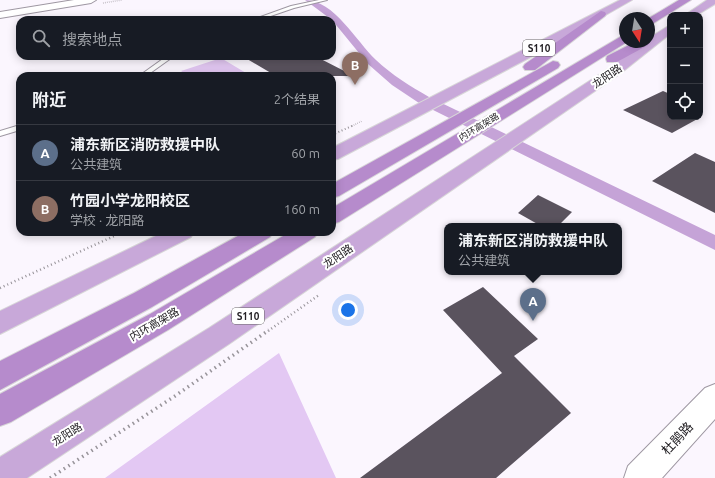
<!DOCTYPE html>
<html lang="zh">
<meta charset="utf-8">
<style>
body{margin:0;font-family:Ubuntu,"Noto Sans SC",sans-serif;background:#242831;color:#f1f3f6}
.controls{position:absolute;right:12px;top:12px;display:grid;overflow:hidden;border-radius:8px;box-shadow:0 2px 10px #0003}
.controls button{width:36px;height:36px;display:grid;place-items:center;padding:0;border:0;border-bottom:1px solid #363941;background:#171b24;color:#f1f3f6;font:20px sans-serif}
.compass{position:absolute;left:619px;top:12px;width:36px;height:36px;border-radius:50%;background:#171b24;box-shadow:0 2px 10px #0003;rotate:168deg}
.you{position:absolute;left:348px;top:310px;width:14px;height:14px;margin:-10px;border:3px solid #fff;border-radius:50%;background:#1a73e8;box-shadow:0 0 0 6px #1a73e833}
.badge{display:grid;place-items:center;width:26px;height:26px;border-radius:50%;background:#db2777;color:#fff;font-size:13px;font-weight:700}
.pin{position:absolute;translate:-50% -33px;filter:drop-shadow(0 1px 2px #0008)}
.pin::after{content:'';position:absolute;top:21px;width:14px;height:12px;background:inherit;clip-path:polygon(0 0,100% 0,50% 100%)}
.popup{position:absolute;left:444px;top:223px;width:178px;height:52px;box-sizing:border-box;display:grid;place-content:center;border-radius:8px;background:#171b24;filter:drop-shadow(0 1px 3px #0005);font-size:13px;white-space:nowrap;color:#9ea1a6}
.popup b{font-size:15px;color:#f1f3f6}
.popup::after{content:'';position:absolute;left:50%;top:100%;margin-left:-8px;border:8px solid transparent;border-top-color:#171b24}
.list{margin:0;padding:0;list-style:none}
h2{display:flex;justify-content:space-between;align-items:center;height:52px;margin:0;padding:0 16px;font-size:17px}
h2 small{font-size:13px;font-weight:400;color:#9ea1a6}
.list li{display:grid;grid-template-columns:26px 1fr auto;gap:12px;align-items:center;box-sizing:border-box;height:56px;padding:0 16px;border-top:1px solid #363941}
.list b{display:block;font-size:15px;white-space:nowrap}
.list p{margin:0;font-size:13px;white-space:nowrap;color:#9ea1a6}
.list em{font-size:13px;font-style:normal;color:#9ea1a6}
.icon{flex:none;width:22px;height:22px;fill:none;stroke:currentColor;stroke-width:2;stroke-linecap:round;stroke-linejoin:round}
.map{position:relative;flex:none;width:715px;height:478px;overflow:hidden}
.search{position:absolute;background:#171b24;box-shadow:0 2px 10px #0003;left:16px;top:16px;width:320px;height:44px;display:flex;align-items:center;gap:10px;box-sizing:border-box;padding:0 14px;border-radius:12px;color:#9ea1a6;font-size:15px}
.panel{position:absolute;background:#171b24;box-shadow:0 2px 10px #0003;left:16px;top:72px;width:320px;height:164px;border-radius:12px}
.map>svg:first-child{display:block}
</style>
<div class="map">
<svg width="715" height="478" viewBox="0 0 715 478">
<rect width="100%" height="100%" fill="#fbf6fe"/>
<!-- green -->
<path fill="#e3c8f3" d="M 221,58 L 251,76 L 188,76 L 181,71 Z
M 279,353 L 336,478 L 105,478 Z"/>
<g fill="none" stroke-linecap="round" stroke-linejoin="round">
<!-- canal -->
<path fill="#c5a3d7" fill-rule="evenodd" d="M 305,0 C 334,0 356,41 376,60 C 392,75 410,86 429,97 L 715,235 L 715,250 L 419,103 L 392,85 L 368,64 L 332,20 Z"/>
</g>
<!-- building -->
<path fill="#5a535e" d="M 242,56 L 315,56 L 354,76 L 276,76 Z
M 663,91 L 670,94 L 670,117 L 701,117 L 672,133 L 623,110 Z
M 695,153 L 715,162 L 715,213 L 652,181 Z
M 538,195 L 572,212 L 558,226 L 541,226 L 518,213 Z
M 483,287 L 538,339 L 514,356 L 571,413 L 496,478 L 360,478 L 502,373 L 443,310 Z"/>
<g fill="none" stroke-linecap="round" stroke-linejoin="round">
<!-- service casing -->
<g stroke="#9e97a2" stroke-width="2">
<path id="service" d="M 319,0 L 327,0 L 294,8 L 259,20 L 252,20 L 291,6 Z
M 167,56 L 174,56 L 146,76 L 139,76 Z
M 20,125 L 20,130 L 0,136 L 0,131 Z"/>
</g>
<!-- minor casing -->
<g stroke="#9e97a2" stroke-width="2">
<path id="minor" d="M 74,0 L 96,0 L 91,3 L 0,18 L 0,12 Z
M 715,384 L 715,419 L 662,478 L 624,478 L 628,466 L 705,388 Z"/>
</g>
<!-- primary casing -->
<g stroke="#d8d7d8" stroke-width="2">
<path id="primary" d="M 620,0 L 632,0 L 546,49 L 338,159 L 332,160 L 332,148 Z
M 707,0 L 715,0 L 715,4 L 697,15 L 685,15 Z
M 670,25 L 670,34 L 621,73 L 229,344 L 27,478 L 0,478 L 0,457 L 209,328 L 611,67 L 644,42 L 649,42 L 649,38 Z
M 164,232 L 194,232 L 191,237 L 0,334 L 0,311 Z"/>
</g>
<!-- trunk casing -->
<g stroke="#d8d7d8" stroke-width="2">
<path id="trunk" d="M 679,0 L 691,0 L 649,26 L 649,18 Z
M 601,11 L 605,12 L 606,14 L 605,16 L 535,70 L 525,70 L 523,67 L 525,64 Z
M 625,34 L 625,42 L 627,42 L 339,222 L 332,224 L 332,208 Z
M 649,41 L 650,42 L 648,45 L 617,62 L 607,62 L 606,59 L 607,56 L 635,42 L 649,42 Z
M 553,61 L 558,62 L 560,65 L 558,68 L 339,196 L 332,198 L 332,184 Z
M 245,232 L 273,232 L 270,237 L 152,307 L 0,390 L 0,361 L 134,293 Z
M 290,232 L 318,232 L 315,237 L 168,330 L 11,422 L 0,426 L 0,394 L 150,314 Z"/>
</g>
<!-- path-far3 -->
<path stroke="#98949a" stroke-width="1.5" stroke-dasharray="0.5 1.5" stroke-linecap="butt" d="M 103,3 L 122,0
M 352,126 L 362,121"/>
<!-- path-far2 -->
<path stroke="#98949a" stroke-width="2" stroke-dasharray="1 2.5" stroke-linecap="butt" d="M 332,135 L 354,125"/>
<!-- path-far1 -->
<path stroke="#98949a" stroke-width="2.5" stroke-dasharray="1 3" stroke-linecap="butt" d="M 0,288 L 123,232
M 268,331 L 319,295"/>
<!-- path -->
<path stroke="#98949a" stroke-width="3.5" stroke-dasharray="1.5 4" stroke-linecap="butt" d="M 50,478 L 175,396 L 269,330"/>
<!-- service -->
<use href="#service" fill="#fff" fill-rule="evenodd"/>
<!-- minor -->
<use href="#minor" fill="#fff" fill-rule="evenodd"/>
<!-- primary -->
<use href="#primary" fill="#c8a8d9" fill-rule="evenodd"/>
<!-- trunk -->
<use href="#trunk" fill="#b68bcc" fill-rule="evenodd"/>
</g>
<g text-anchor="middle" dominant-baseline="central" stroke-width="4" stroke-linejoin="round" paint-order="stroke">
<!-- far-street labels -->
<g font-size="9" fill="#242125" stroke="#fff">
<text transform="translate(479 127) rotate(-31)">内环高架路</text>
</g>
<!-- shield labels -->
<g fill="#fff" stroke="#666466" stroke-width="1">
<rect x="523" y="40" width="32" height="16" rx="3"/>
<rect x="232" y="308" width="32" height="16" rx="3"/>
</g>
<g font-size="10" font-weight="bold" fill="#242125">
<text x="539" y="48">S110</text>
<text x="248" y="316">S110</text>
</g>
<!-- street labels -->
<g font-size="11" fill="#242125" stroke="#fff">
<text transform="translate(607 76) rotate(-34)">龙阳路</text>
<text transform="translate(338 256) rotate(-34)">龙阳路</text>
<text transform="translate(154 324) rotate(-30)">内环高架路</text>
<text transform="translate(67 434) rotate(-32)">龙阳路</text>
</g>
<!-- near-street labels -->
<g font-size="13" fill="#242125" stroke="#fff">
<text transform="translate(677 438) rotate(-47)">杜鹃路</text>
</g>
</g>
</svg>
<div class="controls">
<button>+</button>
<button>−</button>
<button><svg class="icon" aria-label="locate" viewBox="0 0 24 24"><circle cx="12" cy="12" r="6"/><path d="M12 2v4M12 18v4M2 12h4M18 12h4"/></svg></button>
</div>
<svg class="compass" viewBox="-18 -18 36 36"><path d="M0-13l5 13h-10z" fill="#e53935"/><path d="M0 13l5-13h-10z" fill="#9ea1a6"/></svg>
<div class="you"></div>
<div class="pin badge" style="left:533px;top:321px;background:#5c6f8a">A</div>
<div class="popup"><b>浦东新区消防救援中队</b>公共建筑</div>
<div class="pin badge" style="left:355px;top:85px;background:#8d6e63">B</div>
<div class="search"><svg class="icon" aria-label="search" viewBox="0 0 24 24"><circle cx="10" cy="10" r="6"/><path d="M15 15l6 6"/></svg>搜索地点</div>
<section class="panel">
<h2>附近<small>2个结果</small></h2>
<ul class="list">
<li><span class="badge" style="background:#5c6f8a">A</span><div><b>浦东新区消防救援中队</b><p>公共建筑</p></div><em>60 m</em></li>
<li><span class="badge" style="background:#8d6e63">B</span><div><b>竹园小学龙阳校区</b><p>学校 · 龙阳路</p></div><em>160 m</em></li>
</ul>
</section>
</div>
